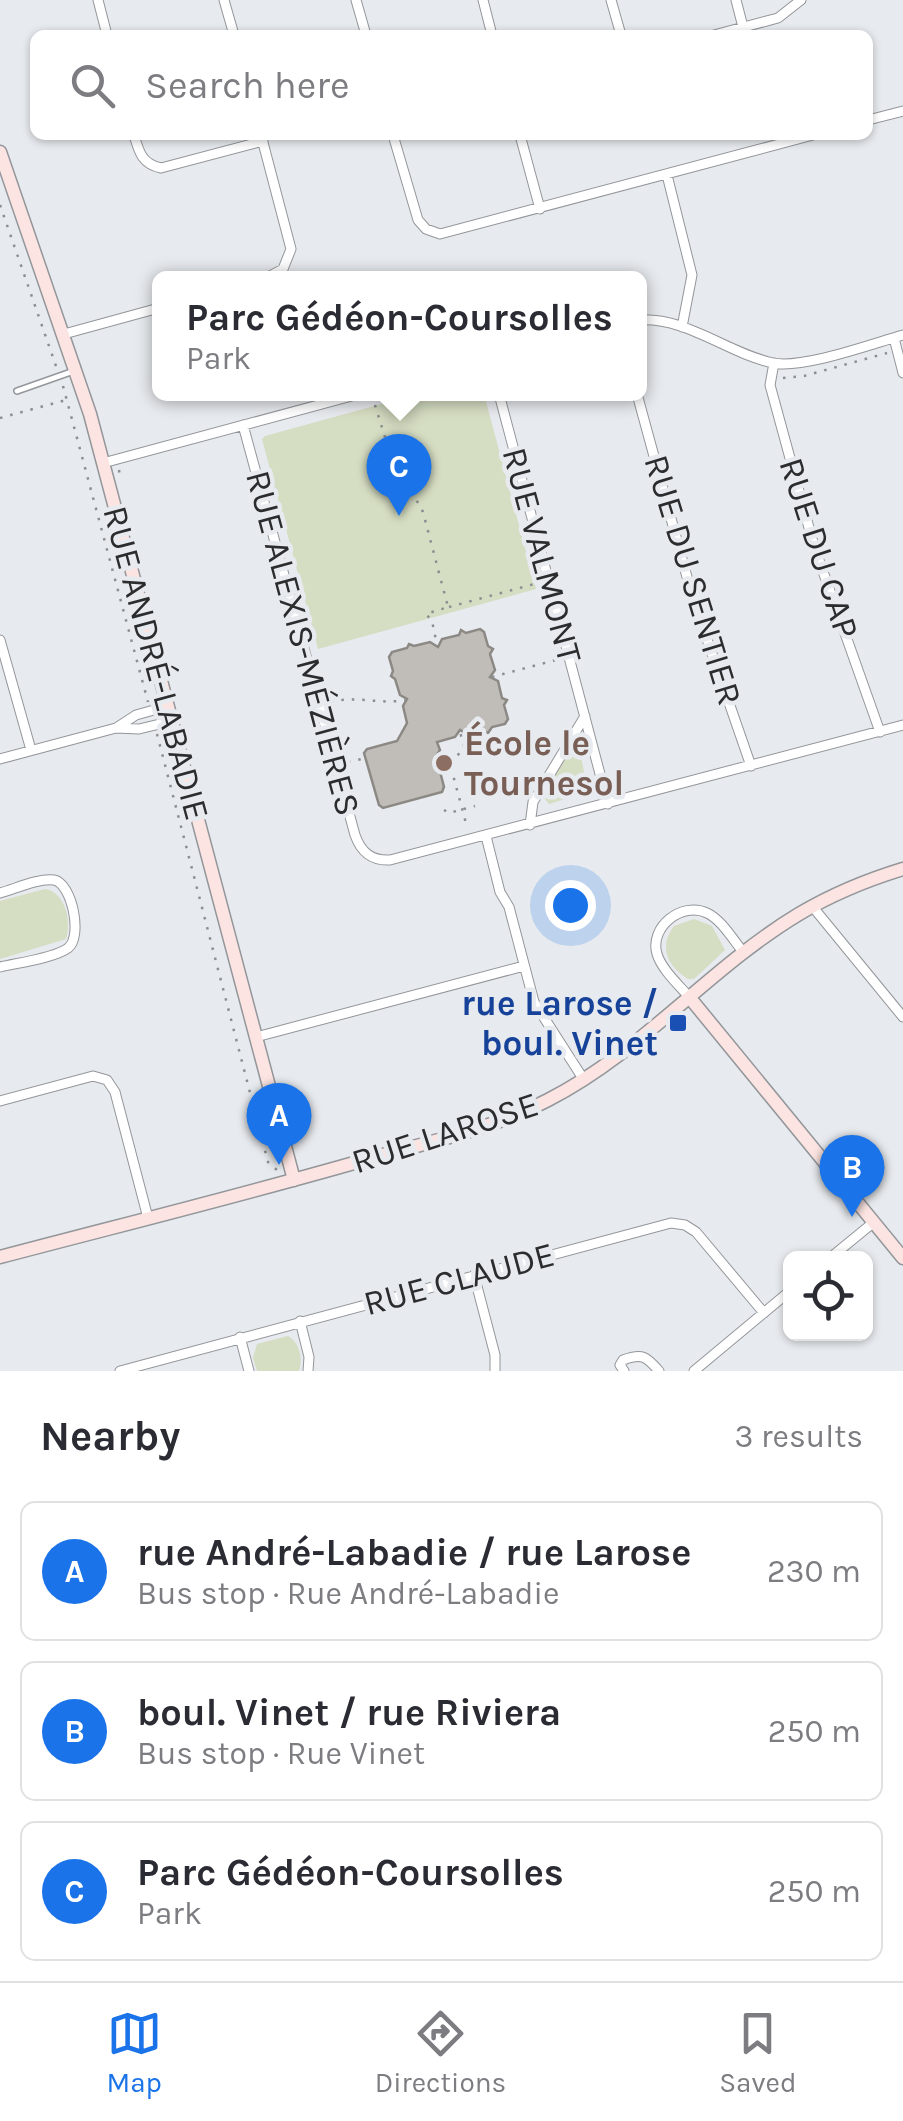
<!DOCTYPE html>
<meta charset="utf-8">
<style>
body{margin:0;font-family:Karla,sans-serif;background:#f2f2f3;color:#2b2b33}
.controls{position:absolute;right:30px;bottom:30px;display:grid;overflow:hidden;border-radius:15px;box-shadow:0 2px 8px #0004}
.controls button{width:90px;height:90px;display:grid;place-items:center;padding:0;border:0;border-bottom:2px solid #e1e1e2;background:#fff;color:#2b2b33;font:50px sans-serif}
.you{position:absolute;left:570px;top:905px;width:35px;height:35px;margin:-25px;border:8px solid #fff;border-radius:50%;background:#1a73e8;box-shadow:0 0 0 15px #1a73e833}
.badge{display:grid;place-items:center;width:65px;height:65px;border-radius:50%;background:#1a73e8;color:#fff;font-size:32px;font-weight:700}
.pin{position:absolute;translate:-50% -82px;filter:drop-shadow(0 2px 5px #0008)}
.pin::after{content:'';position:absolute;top:52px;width:35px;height:30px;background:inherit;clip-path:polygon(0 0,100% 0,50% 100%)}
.popup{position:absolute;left:152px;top:271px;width:495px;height:130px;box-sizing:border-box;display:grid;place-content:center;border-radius:15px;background:#fff;filter:drop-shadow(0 2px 8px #0005);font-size:32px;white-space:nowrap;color:#7c7c81}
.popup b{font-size:38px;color:#2b2b33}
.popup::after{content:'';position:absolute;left:50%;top:100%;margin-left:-20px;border:20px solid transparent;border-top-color:#fff}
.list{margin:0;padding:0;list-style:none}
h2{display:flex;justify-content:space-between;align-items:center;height:130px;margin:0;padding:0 40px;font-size:42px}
h2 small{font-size:32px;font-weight:400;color:#7c7c81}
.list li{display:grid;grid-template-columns:65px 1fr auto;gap:30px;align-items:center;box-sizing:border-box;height:140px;margin:0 20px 20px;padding:0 20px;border:2px solid #e1e1e2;border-radius:15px}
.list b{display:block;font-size:38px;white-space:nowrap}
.list p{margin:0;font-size:32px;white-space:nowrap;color:#7c7c81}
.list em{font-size:32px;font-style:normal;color:#7c7c81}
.icon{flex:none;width:55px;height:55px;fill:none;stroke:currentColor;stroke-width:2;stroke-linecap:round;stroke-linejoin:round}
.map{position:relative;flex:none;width:903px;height:1371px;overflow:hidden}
.search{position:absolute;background:#fff;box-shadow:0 2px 8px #0004;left:30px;right:30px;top:30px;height:110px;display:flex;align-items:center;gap:25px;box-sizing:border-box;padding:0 35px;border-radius:15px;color:#7c7c81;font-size:38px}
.sheet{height:610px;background:#fff}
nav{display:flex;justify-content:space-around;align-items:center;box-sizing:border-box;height:140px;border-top:2px solid #e1e1e2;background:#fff;font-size:28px;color:#7c7c81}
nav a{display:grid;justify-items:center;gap:5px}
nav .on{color:#1a73e8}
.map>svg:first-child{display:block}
</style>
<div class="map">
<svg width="903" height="1371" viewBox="0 0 903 1371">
<rect width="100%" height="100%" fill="#e7eaee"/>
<!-- green -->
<path fill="#d5ddc2" d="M 418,394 L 484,394 L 536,589 L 318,649 L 262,439 L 265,436 Z
M 571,749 L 580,752 L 588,792 L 549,804 L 543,796 L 544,791 Z
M 45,889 C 65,892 72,921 66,939 L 0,959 L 0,901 Z
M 694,919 L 712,926 L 725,950 L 694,979 L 688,979 C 668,967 658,947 674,926 Z
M 288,1336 C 300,1343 303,1358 299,1371 L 257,1371 L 253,1358 L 257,1344 Z"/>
<!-- building -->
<path fill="#c0bdb9" stroke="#8c8985" stroke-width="2.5" d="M 480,629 L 484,632 L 488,646 L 493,649 L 490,654 L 495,670 L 490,677 L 498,681 L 502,698 L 507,700 L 504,705 L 508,719 L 505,724 L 492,727 L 488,733 L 483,730 L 467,734 L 460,730 L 455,737 L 437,742 L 440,750 L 436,756 L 444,787 L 442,792 L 383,808 L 379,805 L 364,753 L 367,749 L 397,741 L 407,723 L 403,706 L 407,699 L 400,695 L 395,679 L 391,676 L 393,671 L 389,657 L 392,652 L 407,648 L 409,644 L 414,646 L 430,642 L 438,647 L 442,639 L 459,635 L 461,630 L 466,633 Z"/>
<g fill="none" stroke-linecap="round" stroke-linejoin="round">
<!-- lane casing -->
<g stroke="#93969a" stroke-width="8">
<path id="lane" d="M 17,391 L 71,372"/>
</g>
<!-- street casing -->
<g stroke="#93969a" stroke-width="11">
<path id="street" d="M 98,0 L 107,35
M 224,0 L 234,35
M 356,0 L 366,35
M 483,0 L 492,35
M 611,0 L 621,35
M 736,0 L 743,27
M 714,35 L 778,18 L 801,0
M 868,120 L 903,111
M 134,135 C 139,152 142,164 161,168 L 263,141
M 261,135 L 291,249 L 283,269 L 266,278
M 393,135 L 418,220 L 426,229 L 440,234 L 813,135
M 520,135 L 540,209
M 667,175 L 692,275 L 682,327
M 639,320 C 687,317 727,353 773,363 C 803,369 871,344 903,335
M 64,334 L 159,308
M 894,338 L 903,373
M 774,363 L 770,385 L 814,546 L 880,732
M 499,394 L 608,804
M 637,394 L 693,599 L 751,766
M 243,425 L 355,835 C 361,852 371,861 390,860 L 903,725
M 103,463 L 359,394
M 0,640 L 31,750
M 116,728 L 136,715 L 168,706
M 0,759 L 116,728 L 139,729 L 172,721
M 530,825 L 533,802 L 585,716
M 486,836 L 500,892 L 509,907 L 534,1002 L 584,1080
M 0,893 C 15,889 38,878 54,880 C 72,883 83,937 68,948 C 55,958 17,963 0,967
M 812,906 L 903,1017
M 690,998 C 679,985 662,970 657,954 C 649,927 682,901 707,913 C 722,920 733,940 744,953
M 256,1037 L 524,966
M 0,1101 L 93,1076 L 107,1080 L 115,1092 L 148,1218
M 830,1258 L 874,1222
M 474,1275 L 495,1355 L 495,1371
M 300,1321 L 309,1357 L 308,1371
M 240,1337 L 249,1371
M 120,1371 L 671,1223 L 685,1225 L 696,1232 L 764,1313
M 624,1371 L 620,1365 L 623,1360 C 642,1353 646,1356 659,1371
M 694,1371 L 790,1291"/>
</g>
<!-- secondary casing -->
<g stroke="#93969a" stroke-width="15">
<path id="secondary" d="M 0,152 L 90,414 L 294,1180
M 690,998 L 903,1258
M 0,1257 C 125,1224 251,1193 375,1157 C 434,1141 494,1128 548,1100 C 642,1052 709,968 799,914 C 831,895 867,880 903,869"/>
</g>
<!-- path -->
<path stroke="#8c8f91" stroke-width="2.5" stroke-dasharray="2.5 8" stroke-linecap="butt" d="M 0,205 L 57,369
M 783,378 L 804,376 L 887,353
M 63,386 L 148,702
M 375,405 L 389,450 L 423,512 L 448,607 L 426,614 L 432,621 L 437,645
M 0,418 L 66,400
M 119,470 L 120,477
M 449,607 L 538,583
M 492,677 L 556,660
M 331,702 C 356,695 380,705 405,700
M 157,734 L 268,1162 L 278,1171
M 438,753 L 449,760 L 467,827
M 449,760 L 456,758 L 464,746 L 460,732
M 348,762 L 366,758
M 444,810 L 449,813 L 475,806"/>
<!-- lane -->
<use href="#lane" stroke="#fff" stroke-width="5"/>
<!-- street -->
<use href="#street" stroke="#fff" stroke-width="9"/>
<!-- secondary -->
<use href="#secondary" stroke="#fbe4e1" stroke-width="12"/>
</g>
<!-- markers -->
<circle fill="#8d6e63" stroke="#e7eaee" stroke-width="4" cx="444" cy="763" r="10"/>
<rect fill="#1a4fb4" stroke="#e7eaee" stroke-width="4" x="668" y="1013" width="20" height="20" rx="5"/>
<g text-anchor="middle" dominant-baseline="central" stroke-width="9" stroke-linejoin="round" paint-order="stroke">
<!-- street labels -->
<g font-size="35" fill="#2a2c2d" stroke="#e7eaee">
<text transform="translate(819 548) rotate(72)">RUE DU CAP</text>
<text transform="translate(542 555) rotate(75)">RUE VALMONT</text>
<text transform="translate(693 580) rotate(73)">RUE DU SENTIER</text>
<text transform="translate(303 643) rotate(75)">RUE ALEXIS-MÉZIÈRES</text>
<text transform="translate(156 663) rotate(75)">RUE ANDRÉ-LABADIE</text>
<text transform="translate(445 1133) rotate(-18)">RUE LAROSE</text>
<text transform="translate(459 1279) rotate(-15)">RUE CLAUDE</text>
</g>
<!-- education labels -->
<g font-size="35" font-weight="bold" fill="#785e54" stroke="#e7eaee" text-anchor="start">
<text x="464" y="743">École le<tspan x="464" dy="40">Tournesol</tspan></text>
</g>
<!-- transit labels -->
<g font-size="35" font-weight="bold" fill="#164399" stroke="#e7eaee" text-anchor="end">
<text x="658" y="1003">rue Larose /<tspan x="658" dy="40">boul. Vinet</tspan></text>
</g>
</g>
</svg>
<div class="controls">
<button><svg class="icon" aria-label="locate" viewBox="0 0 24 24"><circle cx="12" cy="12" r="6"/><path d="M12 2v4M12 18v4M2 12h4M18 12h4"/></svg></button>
</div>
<div class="you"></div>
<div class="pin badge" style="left:279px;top:1165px">A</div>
<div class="pin badge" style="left:852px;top:1217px">B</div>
<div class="pin badge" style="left:399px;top:516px">C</div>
<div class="popup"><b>Parc Gédéon-Coursolles</b>Park</div>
<div class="search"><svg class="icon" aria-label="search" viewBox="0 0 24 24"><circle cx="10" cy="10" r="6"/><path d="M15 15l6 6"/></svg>Search here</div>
</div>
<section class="sheet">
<h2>Nearby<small>3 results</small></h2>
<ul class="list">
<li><span class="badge">A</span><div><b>rue André-Labadie / rue Larose</b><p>Bus stop · Rue André-Labadie</p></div><em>230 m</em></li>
<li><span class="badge">B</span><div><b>boul. Vinet / rue Riviera</b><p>Bus stop · Rue Vinet</p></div><em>250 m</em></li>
<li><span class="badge">C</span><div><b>Parc Gédéon-Coursolles</b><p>Park</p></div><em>250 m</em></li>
</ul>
</section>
<nav>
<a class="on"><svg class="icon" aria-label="map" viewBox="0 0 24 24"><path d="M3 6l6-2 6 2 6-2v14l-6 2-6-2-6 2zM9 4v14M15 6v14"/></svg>Map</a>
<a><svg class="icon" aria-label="directions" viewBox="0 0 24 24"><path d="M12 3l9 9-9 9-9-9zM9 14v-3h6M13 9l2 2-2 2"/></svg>Directions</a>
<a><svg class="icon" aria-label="saved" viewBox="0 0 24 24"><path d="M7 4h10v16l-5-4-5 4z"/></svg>Saved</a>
</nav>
